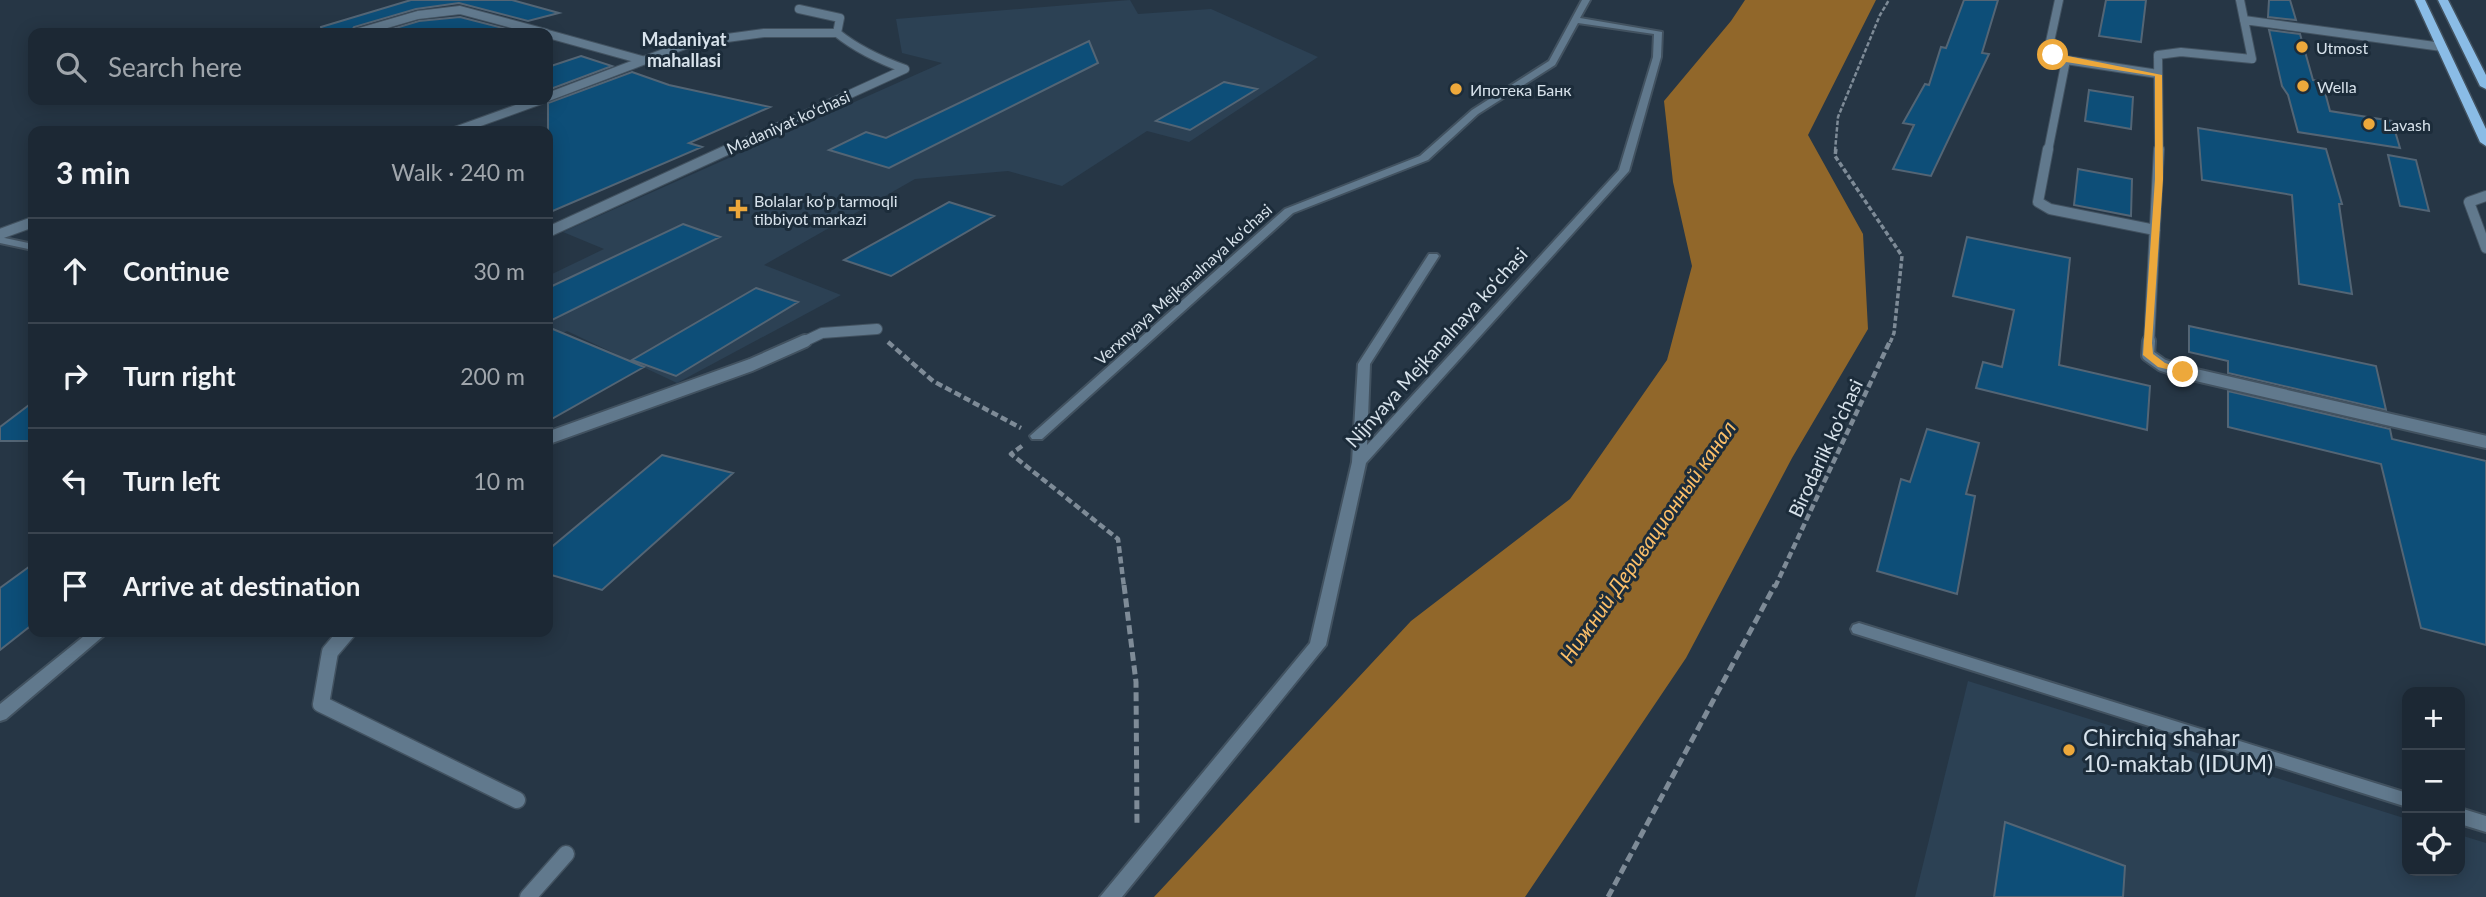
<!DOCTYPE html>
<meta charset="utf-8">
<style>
body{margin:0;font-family:Lato,sans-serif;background:#293440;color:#f1f3f6}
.controls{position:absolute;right:21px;bottom:21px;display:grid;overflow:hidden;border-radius:14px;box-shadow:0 4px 18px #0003}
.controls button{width:63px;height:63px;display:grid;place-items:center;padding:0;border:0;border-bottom:2px solid #3a444f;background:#1c2834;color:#f1f3f6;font:35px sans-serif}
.stop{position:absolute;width:21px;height:21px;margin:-16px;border:5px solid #eda83b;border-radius:50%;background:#fff}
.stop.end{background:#eda83b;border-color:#fff;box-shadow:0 2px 7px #0008}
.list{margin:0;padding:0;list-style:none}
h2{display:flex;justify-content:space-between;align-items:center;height:91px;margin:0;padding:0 28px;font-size:30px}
h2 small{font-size:23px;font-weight:400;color:#a0a6ac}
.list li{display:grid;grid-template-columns:46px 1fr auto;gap:21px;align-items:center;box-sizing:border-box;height:105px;padding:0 28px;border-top:2px solid #3a444f}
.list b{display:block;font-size:26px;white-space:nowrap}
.list em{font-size:23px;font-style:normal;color:#a0a6ac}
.icon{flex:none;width:38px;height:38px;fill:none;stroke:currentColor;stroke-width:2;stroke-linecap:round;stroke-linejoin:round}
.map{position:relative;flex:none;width:2486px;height:897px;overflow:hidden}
.search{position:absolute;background:#1c2834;box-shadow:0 4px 18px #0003;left:28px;top:28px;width:525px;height:77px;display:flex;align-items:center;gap:18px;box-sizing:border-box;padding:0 24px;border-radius:14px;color:#a0a6ac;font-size:26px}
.panel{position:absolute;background:#1c2834;box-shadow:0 4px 18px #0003;left:28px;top:126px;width:525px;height:511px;border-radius:14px}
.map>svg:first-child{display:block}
</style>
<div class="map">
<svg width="2486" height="897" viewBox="0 0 2486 897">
<rect width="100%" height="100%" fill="#263645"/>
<!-- built -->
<path fill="#2c4154" d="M 1130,0 L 1138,14 L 1211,9 L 1318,57 L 1189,142 L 1147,131 L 1062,186 L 1008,171 L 915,179 L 764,265 L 841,295 L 677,383 L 567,331 L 548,340 L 548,276 L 604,249 L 563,232 L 942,63 L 902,53 L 896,19 Z
M 1968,681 L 2407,819 L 2407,871 L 2460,871 L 2460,835 L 2486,843 L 2486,897 L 1915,897 Z"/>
<!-- water -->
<path fill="#91672a" d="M 1745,0 L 1876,0 L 1808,135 L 1863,234 L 1868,329 L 1792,458 L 1686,658 L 1525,897 L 1154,897 L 1411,621 L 1570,499 L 1667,360 L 1692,266 L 1673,182 L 1664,101 L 1731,21 Z"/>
<!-- building -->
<path fill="#0d4e78" stroke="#536575" stroke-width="2" d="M 411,0 L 512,0 L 559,13 L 528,21 L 459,3 L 416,9 L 354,27 L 350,33 L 322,33 L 321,27 Z
M 1964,0 L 1998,0 L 1982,53 L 1989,54 L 1931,176 L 1893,169 L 1914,125 L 1903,123 L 1925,84 L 1929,85 L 1941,47 L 1946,48 Z
M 2106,0 L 2146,0 L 2141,42 L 2099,36 Z
M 2269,0 L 2290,0 L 2296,20 L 2268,17 Z
M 460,17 L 503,28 L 486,33 L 379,33 L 419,21 Z
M 2269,30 L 2300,34 L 2313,80 L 2322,81 L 2330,111 L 2392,121 L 2400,148 L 2298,132 L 2288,95 L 2282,86 Z
M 1089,41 L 1098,63 L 889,168 L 829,150 L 866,132 L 886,138 Z
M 581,56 L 612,66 L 548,90 L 548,67 Z
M 632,72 L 669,85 L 770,107 L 689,143 L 702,147 L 548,213 L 548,103 Z
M 1224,82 L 1257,89 L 1190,130 L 1156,121 Z
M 2089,90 L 2133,97 L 2131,129 L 2085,121 Z
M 2198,128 L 2326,149 L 2342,204 L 2339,204 L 2352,294 L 2299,284 L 2292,195 L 2202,180 Z
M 2388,155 L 2416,160 L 2429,211 L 2400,206 Z
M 2078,169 L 2132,179 L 2131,216 L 2074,205 Z
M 949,202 L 994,216 L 891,276 L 844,260 Z
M 683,224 L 720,237 L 548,322 L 548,288 Z
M 1967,237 L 2070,258 L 2059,365 L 2150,386 L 2147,430 L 1976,388 L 1983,362 L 2002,367 L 2014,310 L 1953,296 Z
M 756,288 L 798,302 L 676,376 L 632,360 Z
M 2189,326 L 2376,366 L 2386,410 L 2228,373 L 2228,361 L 2189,352 Z
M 548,327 L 644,367 L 548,421 Z
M 2228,391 L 2390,429 L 2392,439 L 2486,461 L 2486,645 L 2421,628 L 2381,464 L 2228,427 Z
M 33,402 L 33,441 L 0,441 L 0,427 Z
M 1927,429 L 1979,443 L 1966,494 L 1975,496 L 1957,594 L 1877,571 L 1901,479 L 1910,482 Z
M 662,455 L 733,473 L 602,590 L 548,574 L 548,550 Z
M 33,564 L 33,624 L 0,650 L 0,588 Z
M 2005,822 L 2125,866 L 2123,897 L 1994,897 Z"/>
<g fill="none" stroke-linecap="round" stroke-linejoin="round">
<!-- lane-far3 casing -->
<g stroke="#425260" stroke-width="10">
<path id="lane-far3" d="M 2059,0 L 2048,51 L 2066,60 L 2158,74
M 2244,20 L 2442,47
M 356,33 L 418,15 L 460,10 L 546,33
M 548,34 L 642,60
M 548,97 L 690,43 L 764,33 L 837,33
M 455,131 L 541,100
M 725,151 L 905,69 C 880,60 858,50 837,33 L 840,18 L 799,9
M 2048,151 L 2066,60
M 2159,151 L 2158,55 L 2181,52 L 2252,59 L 2240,0"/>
</g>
<!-- lane-far2 casing -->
<g stroke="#425260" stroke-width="12">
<path id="lane-far2" d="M 2048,149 L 2038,202 L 2050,209 L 2155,230
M 2486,196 L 2469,202 L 2486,248
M 548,232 L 729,149
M 0,234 L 33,222
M 801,343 L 822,333 L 877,329
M 2149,343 L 2159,149"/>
</g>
<!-- lane-far1 casing -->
<g stroke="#425260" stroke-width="16">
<path id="lane-far1" d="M 2149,341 L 2148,355 L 2162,365 L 2183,372 L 2486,442
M 548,438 L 751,365 L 805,341"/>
</g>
<!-- lane casing -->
<g stroke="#425260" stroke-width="19">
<path id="lane" d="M 347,632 L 330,652 L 321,704 L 517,800
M 528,897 L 566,854"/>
</g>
<!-- street casing -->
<g stroke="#425260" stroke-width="4">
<path id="street" d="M 1582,0 L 1590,0 L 1580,18 L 1662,32 L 1661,57 L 1629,171 L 1366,463 L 1326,645 L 1122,897 L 1100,897 L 1310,643 L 1352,462 L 1358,364 L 1429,254 L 1437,254 L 1439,256 L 1370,364 L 1367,445 L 1619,170 L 1653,57 L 1654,34 L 1578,23 L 1555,65 L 1478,114 L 1428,160 L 1293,213 L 1042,439 L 1032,439 L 1030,436 L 1285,209 L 1420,156 L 1472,110 L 1549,61 Z
M 0,237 L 33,244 L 33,250 L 0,243 Z
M 1859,623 L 2407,793 L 2407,807 L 1853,633 L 1851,629 L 1853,625 Z
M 89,632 L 108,632 L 6,719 L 0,721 L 0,704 Z
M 2460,808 L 2486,816 L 2486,832 L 2460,824 Z"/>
</g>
<!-- primary casing -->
<g stroke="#425260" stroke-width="3">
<path id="primary" d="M 2415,0 L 2425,0 L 2486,129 L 2486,146 L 2480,142 Z
M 2438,0 L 2448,0 L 2486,75 L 2486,89 L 2480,86 Z"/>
</g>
<!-- path-far3 -->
<path stroke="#7e8b97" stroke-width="2.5" stroke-dasharray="4.5 2" stroke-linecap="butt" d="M 1835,151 L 1838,117 L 1880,15 L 1889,0"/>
<!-- path-far2 -->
<path stroke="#7e8b97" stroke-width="3.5" stroke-dasharray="5 2.5" stroke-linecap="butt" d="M 1836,149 L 1835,156 L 1902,256 L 1894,333 L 1890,343"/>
<!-- path-far1 -->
<path stroke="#7e8b97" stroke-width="4.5" stroke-dasharray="7 3.5" stroke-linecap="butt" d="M 888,342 L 933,381 L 1021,428
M 1022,446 L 1011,454 L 1118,539 L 1124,587
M 1775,587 L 1890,341"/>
<!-- path -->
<path stroke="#7e8b97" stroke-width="5" stroke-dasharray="9 4.5" stroke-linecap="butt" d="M 1124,585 L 1136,682 L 1137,827
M 1608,897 L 1775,585"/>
<!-- lane-far3 -->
<use href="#lane-far3" stroke="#61798d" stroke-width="8"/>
<!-- lane-far2 -->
<use href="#lane-far2" stroke="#61798d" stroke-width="10"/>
<!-- lane-far1 -->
<use href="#lane-far1" stroke="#61798d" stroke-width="12"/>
<!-- lane -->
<use href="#lane" stroke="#61798d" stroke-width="16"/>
<!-- street -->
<use href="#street" fill="#61798d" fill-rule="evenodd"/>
<!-- primary -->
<use href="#primary" fill="#8abce6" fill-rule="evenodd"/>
</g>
<!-- route -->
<path fill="#eda83b" d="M 2053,53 L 2162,75 L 2163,179 L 2152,343 L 2153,354 L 2165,363 L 2187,370 L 2187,374 L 2158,367 L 2143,355 L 2155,179 L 2155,76 L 2066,62 L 2051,57 Z"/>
<!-- markers -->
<g fill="#eda83b" stroke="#1c2c3a" stroke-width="2.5">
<circle cx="2302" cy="47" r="7"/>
<circle cx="2303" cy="86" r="7"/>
<circle cx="1456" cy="89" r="7"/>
<circle cx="2369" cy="124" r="7"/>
<path d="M734.5 198.5h7v7h7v7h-7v7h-7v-7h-7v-7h7z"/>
<circle cx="2069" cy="750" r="7"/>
</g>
<g text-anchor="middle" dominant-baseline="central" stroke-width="6" stroke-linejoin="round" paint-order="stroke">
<!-- far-poi labels -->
<g font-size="16" fill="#d7e2eb" stroke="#1c2c3a" text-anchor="start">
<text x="2316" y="47">Utmost</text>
<text x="2317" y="86">Wella</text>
<text x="1470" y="89">Ипотека Банк</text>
<text x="2383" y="124">Lavash</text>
<text x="754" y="200">Bolalar ko‘p tarmoqli<tspan x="754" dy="18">tibbiyot markazi</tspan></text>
</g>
<!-- far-street labels -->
<g font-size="16" fill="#d7e2eb" stroke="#1c2c3a">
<text transform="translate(788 122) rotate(-24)">Madaniyat ko‘chasi</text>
<text transform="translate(1183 284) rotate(-42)">Verxnyaya Mejkanalnaya ko‘chasi</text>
</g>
<!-- far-neighbourhood labels -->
<g font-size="18" font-weight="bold" fill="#d7e2eb" stroke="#1c2c3a">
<text x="684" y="39">Madaniyat<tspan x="684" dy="21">mahallasi</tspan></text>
</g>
<!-- street labels -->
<g font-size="19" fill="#d7e2eb" stroke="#1c2c3a">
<text transform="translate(1436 347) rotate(-48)">Nijnyaya Mejkanalnaya ko‘chasi</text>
<text transform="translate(1825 448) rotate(-65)">Birodarlik ko'chasi</text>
</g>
<!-- water labels -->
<g font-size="21" font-style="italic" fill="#fbbf69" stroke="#1c2c3a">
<text transform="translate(1647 541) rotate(-55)">Нижний Деривационный канал</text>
</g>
<!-- near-poi labels -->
<g font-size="23" fill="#d7e2eb" stroke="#1c2c3a" text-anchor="start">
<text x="2083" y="737">Chirchiq shahar<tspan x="2083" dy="26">10-maktab (IDUM)</tspan></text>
</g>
</g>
</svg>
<div class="controls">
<button>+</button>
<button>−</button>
<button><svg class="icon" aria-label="locate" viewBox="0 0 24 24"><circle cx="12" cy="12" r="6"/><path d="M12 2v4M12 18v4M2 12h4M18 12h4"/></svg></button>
</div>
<div class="stop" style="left:2053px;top:55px"></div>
<div class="stop end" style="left:2183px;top:372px"></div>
<div class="search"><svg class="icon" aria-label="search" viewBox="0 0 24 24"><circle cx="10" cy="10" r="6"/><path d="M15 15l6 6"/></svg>Search here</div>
<section class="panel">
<h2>3 min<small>Walk · 240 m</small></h2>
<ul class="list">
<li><svg class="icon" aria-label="ahead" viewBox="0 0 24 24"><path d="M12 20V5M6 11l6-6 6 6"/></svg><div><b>Continue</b></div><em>30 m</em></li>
<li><svg class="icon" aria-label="right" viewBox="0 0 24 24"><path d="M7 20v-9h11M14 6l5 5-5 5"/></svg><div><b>Turn right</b></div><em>200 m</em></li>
<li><svg class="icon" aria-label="left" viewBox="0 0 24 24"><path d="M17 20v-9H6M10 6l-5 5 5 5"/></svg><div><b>Turn left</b></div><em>10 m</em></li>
<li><svg class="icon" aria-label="arrive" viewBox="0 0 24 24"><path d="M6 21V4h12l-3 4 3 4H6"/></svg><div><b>Arrive at destination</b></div></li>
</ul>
</section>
</div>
